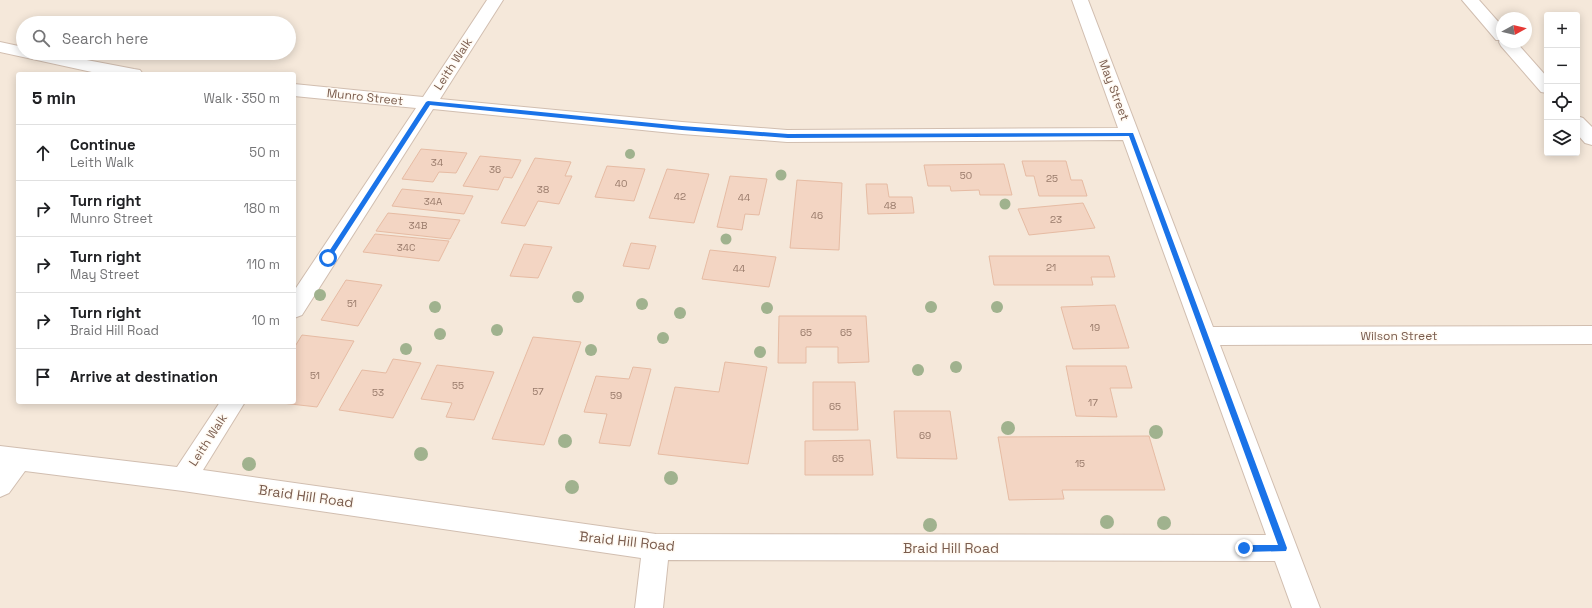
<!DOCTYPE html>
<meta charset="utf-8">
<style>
body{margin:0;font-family:"Space Grotesk",sans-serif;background:#f2f2f2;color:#202124}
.controls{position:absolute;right:12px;top:12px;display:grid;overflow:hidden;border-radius:4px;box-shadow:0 2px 10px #0003}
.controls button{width:36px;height:36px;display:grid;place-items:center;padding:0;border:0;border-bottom:1px solid #e0e0e0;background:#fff;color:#202124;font:20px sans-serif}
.compass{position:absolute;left:1496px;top:12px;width:36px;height:36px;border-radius:50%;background:#fff;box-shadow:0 2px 10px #0003;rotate:82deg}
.stop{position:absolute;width:12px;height:12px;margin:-9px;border:3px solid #1a73e8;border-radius:50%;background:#fff}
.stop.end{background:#1a73e8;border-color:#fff;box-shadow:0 1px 4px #0008}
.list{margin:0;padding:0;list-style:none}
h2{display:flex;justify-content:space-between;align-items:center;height:52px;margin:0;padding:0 16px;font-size:17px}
h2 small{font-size:13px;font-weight:400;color:#757577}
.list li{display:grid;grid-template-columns:26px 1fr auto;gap:12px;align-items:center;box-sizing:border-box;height:56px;padding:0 16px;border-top:1px solid #e0e0e0}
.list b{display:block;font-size:15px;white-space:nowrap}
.list p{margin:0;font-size:13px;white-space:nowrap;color:#757577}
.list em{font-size:13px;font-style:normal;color:#757577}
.icon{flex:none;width:22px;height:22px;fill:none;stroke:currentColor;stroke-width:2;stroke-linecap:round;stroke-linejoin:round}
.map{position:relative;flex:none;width:1592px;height:608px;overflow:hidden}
.search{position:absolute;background:#fff;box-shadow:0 2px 10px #0003;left:16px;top:16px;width:280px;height:44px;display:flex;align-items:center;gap:10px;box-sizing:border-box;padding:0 14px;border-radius:22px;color:#757577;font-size:15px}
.panel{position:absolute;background:#fff;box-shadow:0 2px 10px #0003;left:16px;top:72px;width:280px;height:332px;border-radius:4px}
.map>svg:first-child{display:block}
</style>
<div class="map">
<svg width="1592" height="608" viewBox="0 0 1592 608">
<rect width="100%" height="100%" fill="#fdf6ec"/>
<!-- residential -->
<path fill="#f5e8da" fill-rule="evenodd" d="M 0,0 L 1592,0 L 1592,608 L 0,608 ZM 1547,15 L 1577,15 L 1577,153 L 1547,153 ZM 1502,18 L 1526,18 L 1526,42 L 1502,42 ZM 23,23 L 289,23 L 289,53 L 23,53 ZM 18,74 L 294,74 L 294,402 L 18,402 Z"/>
<!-- building -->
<path fill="#f3d5c3" stroke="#e6bba3" d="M 421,149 L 467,153 L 456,173 L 439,172 L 433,182 L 402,179 Z
M 480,156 L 521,160 L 512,178 L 504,177 L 498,190 L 463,186 Z
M 535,158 L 571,162 L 565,176 L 572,176 L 559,204 L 538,201 L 525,226 L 501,223 Z
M 1022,161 L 1066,161 L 1071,180 L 1082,180 L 1087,196 L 1039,196 L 1034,176 L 1026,176 Z
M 1004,164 L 1012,195 L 980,195 L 979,190 L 951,191 L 950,186 L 928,186 L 924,165 Z
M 607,166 L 645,169 L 634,201 L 595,197 Z
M 667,169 L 709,174 L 694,223 L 649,218 Z
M 730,176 L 767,179 L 759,215 L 745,214 L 742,230 L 717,227 Z
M 797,180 L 842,183 L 839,250 L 790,248 Z
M 866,184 L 887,184 L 889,197 L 912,197 L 914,213 L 868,214 Z
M 402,189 L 473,196 L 464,214 L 392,206 Z
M 1083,203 L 1095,228 L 1029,235 L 1018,209 Z
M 388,213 L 460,220 L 450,239 L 376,231 Z
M 375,234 L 449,241 L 439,261 L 363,252 Z
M 631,243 L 656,246 L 649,269 L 623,266 Z
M 524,244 L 552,247 L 538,278 L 510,276 Z
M 710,250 L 776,257 L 769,287 L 702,279 Z
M 989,256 L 1109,256 L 1115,277 L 1091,277 L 1093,285 L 994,285 Z
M 346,280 L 382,285 L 358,326 L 321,320 Z
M 1115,305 L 1129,348 L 1073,349 L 1061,307 Z
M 779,316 L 866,316 L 869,362 L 838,363 L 838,347 L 806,347 L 806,363 L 778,363 Z
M 302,335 L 354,341 L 317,407 L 273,402 L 294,402 L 294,348 Z
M 533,337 L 581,342 L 544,445 L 492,439 Z
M 393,359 L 421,363 L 393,418 L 339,410 L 362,370 L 386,373 Z
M 725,362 L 767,367 L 748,464 L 658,454 L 675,387 L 719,392 Z
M 437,365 L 494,372 L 474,420 L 446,417 L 452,403 L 421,399 Z
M 1066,366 L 1126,366 L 1132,388 L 1110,388 L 1117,417 L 1076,416 Z
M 633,367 L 651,369 L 630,446 L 599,443 L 607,414 L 584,412 L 596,376 L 629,379 Z
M 813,382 L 855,382 L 858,430 L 813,430 Z
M 894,411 L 950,411 L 957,459 L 897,458 Z
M 1149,436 L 1165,490 L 1062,490 L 1064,499 L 1009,500 L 998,437 Z
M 870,440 L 873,475 L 805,475 L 805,441 Z"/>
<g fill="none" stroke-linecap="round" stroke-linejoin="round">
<!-- minor casing -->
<g stroke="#d1beb0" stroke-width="2">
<path id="minor" d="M 487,0 L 503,0 L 440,99 L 682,122 L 787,130 L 1118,128 L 1072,0 L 1088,0 L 1213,327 L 1592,326 L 1592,344 L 1220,345 L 1320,608 L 1292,608 L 1275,561 L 668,560 L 663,608 L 635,608 L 641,558 L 183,491 L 25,471 L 9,493 L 0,497 L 0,446 L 177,467 L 220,402 L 245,402 L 203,470 L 656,534 L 1266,535 L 1123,140 L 787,142 L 682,134 L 433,109 L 302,315 L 294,318 L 294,291 L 416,108 L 294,96 L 294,84 L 423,97 Z
M 1462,0 L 1479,0 L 1502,26 L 1502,42 L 1516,42 L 1547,77 L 1547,93 L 1541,92 L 1501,46 L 1499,42 L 1500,40 L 1496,40 Z
M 0,42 L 23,47 L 23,53 L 50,53 L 134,69 L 140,70 L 143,74 L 101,74 L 0,52 Z
M 1577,116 L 1583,118 L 1592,127 L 1592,145 L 1585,143 L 1577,134 Z"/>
</g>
<!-- minor -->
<use href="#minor" fill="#fff" fill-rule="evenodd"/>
</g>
<!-- trees -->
<g fill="#a0b28e">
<circle cx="630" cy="154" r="5"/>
<circle cx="781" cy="175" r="5.5"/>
<circle cx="1005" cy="204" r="5.5"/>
<circle cx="726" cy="239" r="5.5"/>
<circle cx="320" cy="295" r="6"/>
<circle cx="578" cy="297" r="6"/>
<circle cx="642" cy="304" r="6"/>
<circle cx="435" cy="307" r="6"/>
<circle cx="931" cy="307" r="6"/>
<circle cx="997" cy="307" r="6"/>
<circle cx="767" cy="308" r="6"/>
<circle cx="680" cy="313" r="6"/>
<circle cx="497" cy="330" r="6"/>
<circle cx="440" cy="334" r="6"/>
<circle cx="663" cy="338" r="6"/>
<circle cx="406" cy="349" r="6"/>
<circle cx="591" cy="350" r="6"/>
<circle cx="760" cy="352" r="6"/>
<circle cx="956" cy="367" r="6"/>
<circle cx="918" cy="370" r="6"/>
<circle cx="1008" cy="428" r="7"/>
<circle cx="1156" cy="432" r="7"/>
<circle cx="565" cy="441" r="7"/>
<circle cx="421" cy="454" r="7"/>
<circle cx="249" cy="464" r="7"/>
<circle cx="671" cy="478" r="7"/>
<circle cx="572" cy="487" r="7"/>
<circle cx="1107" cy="522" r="7"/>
<circle cx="1164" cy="523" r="7"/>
<circle cx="930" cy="525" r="7"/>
</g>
<!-- route -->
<path fill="#1a73e8" d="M 428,101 L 682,126 L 788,134 L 1133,133 L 1287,548 L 1286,551 L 1244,552 L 1240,548 L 1244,545 L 1278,545 L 1129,136 L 788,138 L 682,130 L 430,105 L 330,259 L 326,259 L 326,256 L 426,102 Z"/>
<g text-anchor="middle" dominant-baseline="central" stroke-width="3" stroke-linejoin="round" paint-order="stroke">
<!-- number labels -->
<g font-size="10" fill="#987a6a">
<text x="437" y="162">34</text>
<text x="495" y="169">36</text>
<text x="966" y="175">50</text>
<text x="1052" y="178">25</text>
<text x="621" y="183">40</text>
<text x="543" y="189">38</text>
<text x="680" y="196">42</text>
<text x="744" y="197">44</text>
<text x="433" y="201">34A</text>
<text x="890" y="205">48</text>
<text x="817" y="215">46</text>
<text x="1056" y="219">23</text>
<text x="418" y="225">34B</text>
<text x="406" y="247">34C</text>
<text x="1051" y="267">21</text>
<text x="739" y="268">44</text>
<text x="352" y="303">51</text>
<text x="1095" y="327">19</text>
<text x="806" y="332">65</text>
<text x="846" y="332">65</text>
<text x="315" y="375">51</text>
<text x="458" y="385">55</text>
<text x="538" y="391">57</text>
<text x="378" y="392">53</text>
<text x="616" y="395">59</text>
<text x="1093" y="402">17</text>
<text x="835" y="406">65</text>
<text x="925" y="435">69</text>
<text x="838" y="458">65</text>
<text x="1080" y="463">15</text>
</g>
<!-- street labels -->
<g font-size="12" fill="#7a5c4d" stroke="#fffaf3">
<text transform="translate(453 64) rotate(-57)">Leith Walk</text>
<text transform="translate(1114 90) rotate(69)">May Street</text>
<text transform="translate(365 97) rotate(6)">Munro Street</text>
<text x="1399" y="336">Wilson Street</text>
<text transform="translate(208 440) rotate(-57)">Leith Walk</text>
</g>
<!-- near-street labels -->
<g font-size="14" fill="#7a5c4d" stroke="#fffaf3">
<text transform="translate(306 496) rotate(8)">Braid Hill Road</text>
<text transform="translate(627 541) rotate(6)">Braid Hill Road</text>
<text x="951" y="548">Braid Hill Road</text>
</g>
</g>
</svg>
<div class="controls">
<button>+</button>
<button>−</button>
<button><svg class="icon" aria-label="locate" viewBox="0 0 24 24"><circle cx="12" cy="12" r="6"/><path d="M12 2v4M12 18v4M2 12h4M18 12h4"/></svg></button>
<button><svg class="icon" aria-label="layers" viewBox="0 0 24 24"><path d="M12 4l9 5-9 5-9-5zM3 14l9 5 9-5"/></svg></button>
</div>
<svg class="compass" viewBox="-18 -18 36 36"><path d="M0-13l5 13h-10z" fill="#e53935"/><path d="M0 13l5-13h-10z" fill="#757577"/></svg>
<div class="stop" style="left:328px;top:258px"></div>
<div class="stop end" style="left:1244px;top:548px"></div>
<div class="search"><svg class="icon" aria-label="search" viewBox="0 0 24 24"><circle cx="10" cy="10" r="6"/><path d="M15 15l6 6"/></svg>Search here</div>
<section class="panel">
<h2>5 min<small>Walk · 350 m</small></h2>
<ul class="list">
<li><svg class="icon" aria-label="ahead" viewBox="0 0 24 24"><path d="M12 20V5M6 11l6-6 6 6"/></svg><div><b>Continue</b><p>Leith Walk</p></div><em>50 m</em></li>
<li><svg class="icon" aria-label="right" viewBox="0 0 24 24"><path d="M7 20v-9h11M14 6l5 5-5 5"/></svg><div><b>Turn right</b><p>Munro Street</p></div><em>180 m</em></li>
<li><svg class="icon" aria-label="right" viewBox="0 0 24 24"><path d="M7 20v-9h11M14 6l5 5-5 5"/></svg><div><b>Turn right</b><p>May Street</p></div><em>110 m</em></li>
<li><svg class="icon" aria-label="right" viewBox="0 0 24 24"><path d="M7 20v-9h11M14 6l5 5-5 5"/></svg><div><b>Turn right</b><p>Braid Hill Road</p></div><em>10 m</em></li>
<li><svg class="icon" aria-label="arrive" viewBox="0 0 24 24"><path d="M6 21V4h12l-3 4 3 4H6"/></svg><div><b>Arrive at destination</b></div></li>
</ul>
</section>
</div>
